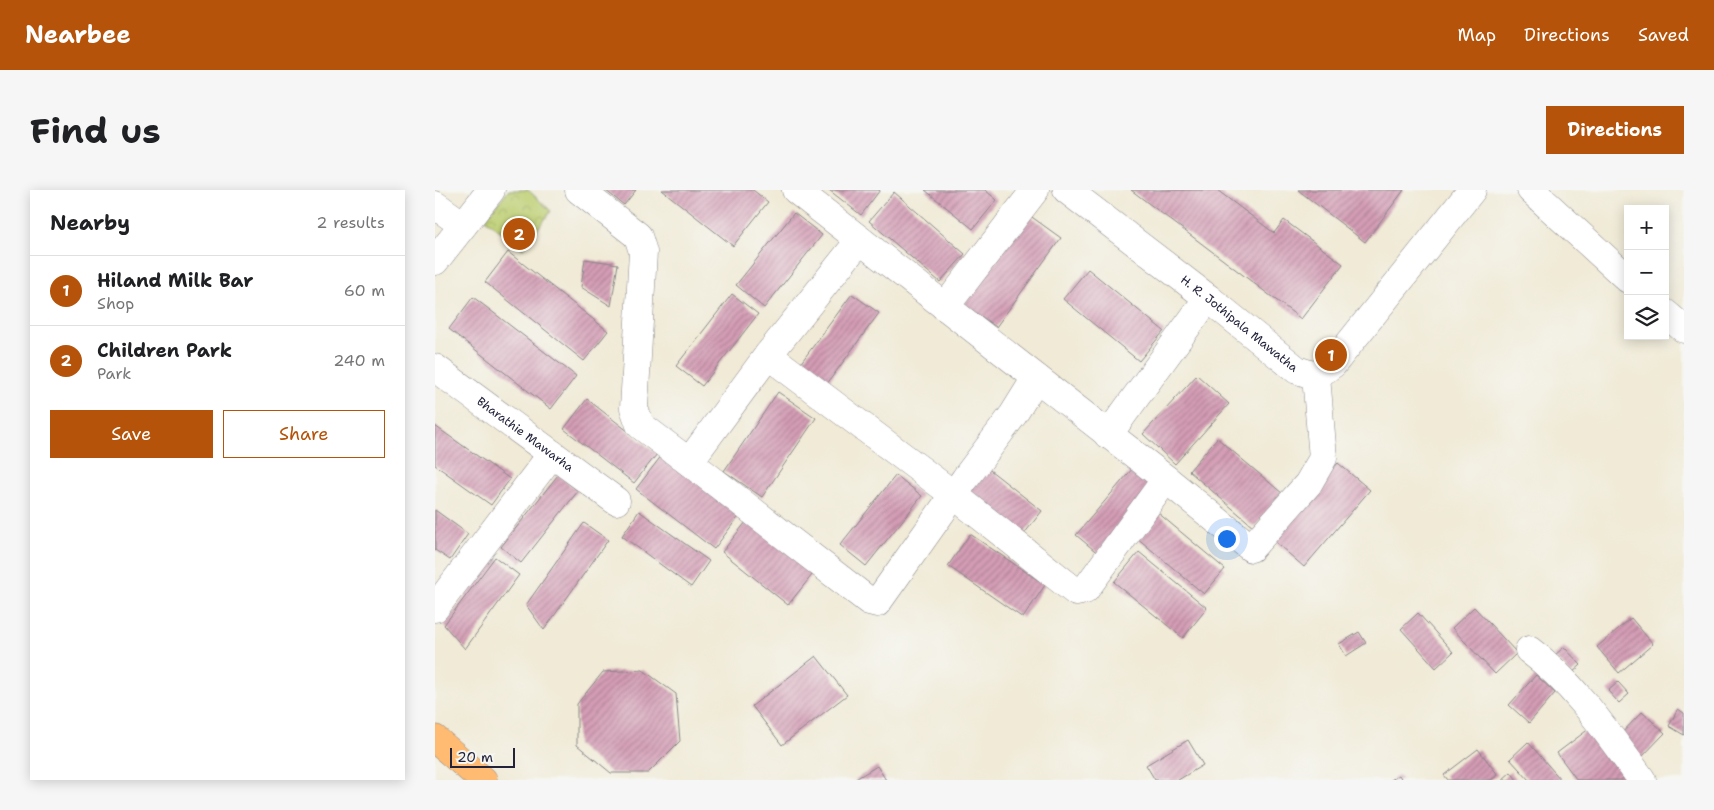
<!DOCTYPE html>
<meta charset="utf-8">
<style>
body{margin:0;font-family:"Shantell Sans",sans-serif;background:#f6f6f6;color:#202124}
.controls{position:absolute;right:15px;top:15px;display:grid;overflow:hidden;border-radius:0px;box-shadow:0 2px 12px #0003}
.controls button{width:45px;height:45px;display:grid;place-items:center;padding:0;border:0;border-bottom:1px solid #e0e0e0;background:#fff;color:#202124;font:25px sans-serif}
.scale{position:absolute;left:15px;bottom:12px;width:65px;box-sizing:border-box;padding-left:5px;border:2px solid #22223b;border-top:0;font-size:14px;line-height:18px;white-space:nowrap;color:#22223b;-webkit-text-stroke:4px #f6f6f2;paint-order:stroke}
.you{position:absolute;left:791px;top:348px;width:18px;height:18px;margin:-12px;border:4px solid #fff;border-radius:50%;background:#1a73e8;box-shadow:0 0 0 8px #1a73e833}
.badge{display:grid;place-items:center;width:32px;height:32px;border-radius:50%;background:#b45309;color:#fff;font-size:16px;font-weight:700}
.pin{position:absolute;translate:-50% -50%;border:2px solid #fff;box-shadow:0 1px 5px #0006}
.list{margin:0;padding:0;list-style:none}
h2{display:flex;justify-content:space-between;align-items:center;height:65px;margin:0;padding:0 20px;font-size:21px}
h2 small{font-size:16px;font-weight:400;color:#757577}
.list li{display:grid;grid-template-columns:32px 1fr auto;gap:15px;align-items:center;box-sizing:border-box;height:70px;padding:0 20px;border-top:1px solid #e0e0e0}
.list b{display:block;font-size:19px;white-space:nowrap}
.list p{margin:0;font-size:16px;white-space:nowrap;color:#757577}
.list em{font-size:16px;font-style:normal;color:#757577}
.actions{display:flex;gap:10px;padding:15px 20px}
.actions a{flex:1;padding:11px 0;border:1px solid #b45309;border-radius:0px;text-align:center;font-size:18px;color:#b45309}
.actions .main{background:#b45309;color:#fff}
.icon{flex:none;width:28px;height:28px;fill:none;stroke:currentColor;stroke-width:2;stroke-linecap:round;stroke-linejoin:round}
.map{position:relative;flex:none;width:1249px;height:590px;overflow:hidden;border-radius:0px}
header{display:flex;align-items:center;gap:30px;box-sizing:border-box;height:70px;padding:0 25px;background:#b45309;color:#fff}
header strong{font-size:24px}
nav{display:flex;gap:28px;margin-inline-start:auto;font-size:18px}
.intro{display:flex;align-items:center;justify-content:space-between;box-sizing:border-box;height:120px;padding:0 30px}
h1{margin:0;font-size:35px}
.button{padding:12px 22px;border-radius:0px;background:#b45309;color:#fff;font-size:18px;font-weight:700}
main{display:flex;gap:30px;padding:0 30px}
aside{flex:1;background:#fff;border-radius:0px;box-shadow:0 2px 12px #0003}
.map>svg:first-child{display:block}
</style>
<header>
<strong>Nearbee</strong>
<nav><a>Map</a><a>Directions</a><a>Saved</a></nav>
</header>
<div class="intro"><h1>Find us</h1><a class="button">Directions</a></div>
<main>
<aside>
<h2>Nearby<small>2 results</small></h2>
<ul class="list">
<li><span class="badge">1</span><div><b>Hiland Milk Bar</b><p>Shop</p></div><em>60 m</em></li>
<li><span class="badge">2</span><div><b>Children Park</b><p>Park</p></div><em>240 m</em></li>
</ul>
<div class="actions"><a class="main">Save</a><a>Share</a></div>
</aside>
<div class="map">
<svg width="1249" height="590" viewBox="0 0 1249 590">
<defs>
<pattern id="park-crowns" width="20" height="18" patternUnits="userSpaceOnUse" patternTransform="scale(1.25)"><rect width="20" height="18" fill="#bdcf72"/><path d="M2 6a3 3 0 1 1 6 0M12 15a3 3 0 1 1 6 0" fill="none" stroke="#a2b164"/></pattern>
<pattern id="building-hatch" width="6" height="6" patternUnits="userSpaceOnUse" patternTransform="scale(1.25)"><rect width="6" height="6" fill="#d49db5"/><path d="M-1 1l2-2M0 6l6-6M5 7l2-2" fill="none" stroke="#ac8094"/></pattern>
</defs>
<rect width="100%" height="100%" fill="#f6f6f2"/>
<filter id="ink" filterUnits="userSpaceOnUse"><feTurbulence type="fractalNoise" baseFrequency=".02" numOctaves="2"/><feDisplacementMap in="SourceGraphic" scale="10" xChannelSelector="R" yChannelSelector="G"/><feConvolveMatrix kernelMatrix="1 2 1 2 8 2 1 2 1" color-interpolation-filters="sRGB"/></filter>
<filter id="wash" filterUnits="userSpaceOnUse"><feTurbulence type="fractalNoise" baseFrequency=".0096" numOctaves="4" result="noise"/><feDisplacementMap in="SourceGraphic" scale="20" xChannelSelector="R" yChannelSelector="G"/><feGaussianBlur stdDeviation="1.12" result="paint"/><feColorMatrix in="noise" values="0 0 0 0 0 0 0 0 0 0 0 0 0 0 0 0 0 1.4 0 .05"/><feComposite in="paint" operator="in"/></filter>
<g filter="url(#wash)">
<rect width="100%" height="100%" fill="#f0ead6"/>
<!-- park -->
<path fill="url(#park-crowns)" stroke="#707856" d="M 74,0 L 93,0 L 116,21 L 88,59 L 50,29 Z"/>
<g id="blocks">
<!-- building -->
<path fill="url(#building-hatch)" d="M 170,0 L 201,0 L 189,15 Z
M 227,0 L 318,0 L 333,12 L 298,56 Z
M 394,0 L 445,0 L 426,25 Z
M 490,0 L 550,0 L 562,10 L 538,39 Z
M 696,0 L 782,0 L 839,43 L 849,30 L 908,74 L 866,129 Z
M 863,0 L 969,0 L 930,52 Z
M 459,2 L 530,64 L 505,92 L 434,31 Z
M 359,23 L 387,45 L 329,118 L 301,95 Z
M 594,25 L 626,48 L 561,137 L 529,114 Z
M 73,62 L 173,141 L 149,171 L 50,92 Z
M 150,69 L 183,74 L 176,116 L 146,97 Z
M 653,79 L 729,141 L 704,171 L 628,109 Z
M 297,104 L 323,124 L 267,196 L 241,176 Z
M 417,104 L 444,123 L 389,198 L 362,178 Z
M 38,107 L 141,186 L 116,219 L 14,139 Z
M 762,185 L 794,214 L 740,274 L 708,244 Z
M 343,202 L 381,228 L 327,307 L 289,281 Z
M 152,209 L 222,264 L 199,293 L 129,239 Z
M 0,236 L 75,289 L 56,315 L 0,275 Z
M 782,248 L 848,304 L 819,337 L 754,281 Z
M 227,265 L 304,326 L 279,359 L 201,299 Z
M 546,273 L 607,321 L 585,349 L 524,300 Z
M 903,273 L 935,300 L 869,377 L 837,349 Z
M 698,278 L 722,298 L 665,365 L 641,345 Z
M 123,285 L 143,301 L 86,373 L 66,357 Z
M 461,285 L 487,306 L 431,376 L 405,355 Z
M 0,320 L 33,344 L 15,370 L 0,360 Z
M 204,321 L 274,371 L 256,397 L 187,346 Z
M 722,322 L 790,379 L 769,404 L 701,347 Z
M 315,327 L 381,380 L 353,415 L 287,362 Z
M 149,333 L 173,350 L 109,440 L 91,415 Z
M 535,344 L 610,395 L 588,428 L 513,376 Z
M 704,362 L 772,418 L 748,448 L 679,392 Z
M 60,367 L 84,385 L 30,459 L 9,435 Z
M 1039,417 L 1082,463 L 1060,484 L 1017,438 Z
M 983,423 L 1018,462 L 1001,478 L 966,439 Z
M 1196,428 L 1218,454 L 1184,483 L 1162,457 Z
M 924,442 L 931,453 L 911,466 L 904,454 Z
M 1129,457 L 1146,475 L 1136,484 L 1119,466 Z
M 381,466 L 412,505 L 347,555 L 317,516 Z
M 208,480 L 241,504 L 245,551 L 213,583 L 176,583 L 142,555 L 142,514 L 168,482 Z
M 1101,485 L 1120,503 L 1094,533 L 1074,515 Z
M 1183,492 L 1194,504 L 1184,513 L 1173,501 Z
M 1243,519 L 1249,523 L 1249,545 L 1234,536 Z
M 1207,522 L 1230,543 L 1204,570 L 1181,549 Z
M 1159,535 L 1196,582 L 1186,590 L 1142,590 L 1122,563 Z
M 753,550 L 768,575 L 743,590 L 720,590 L 711,575 Z
M 1093,552 L 1126,590 L 1094,590 L 1075,569 Z
M 1043,559 L 1063,585 L 1056,590 L 1013,590 L 1009,585 Z
M 442,576 L 451,590 L 419,590 Z
M 1076,582 L 1082,590 L 1067,590 Z
M 964,585 L 967,590 L 956,590 Z"/>
</g>
</g>
<g filter="url(#ink)">
<use href="#blocks" fill-opacity="0" stroke="#898688" stroke-width="1"/>
<g fill="none" stroke-linecap="round" stroke-linejoin="round">
<!-- minor casing -->
<g stroke="#898688" stroke-width="29">
<g id="minor">
<path d="M 144,0 L 203,46 L 208,62 L 199,218 L 205,235 L 254,272 L 434,411 L 442,413 L 530,289 L 578,225 L 601,188"/>
<path d="M 361,0 L 731,289 L 816,358 L 873,294 L 888,268 L 881,186"/>
<path id="s1" d="M 632,0 L 773,108 L 862,180 L 881,186"/>
<path d="M 1096,0 L 1193,89"/>
<path d="M 0,15 L 28,35"/>
<path d="M 0,71 L 56,0"/>
<path d="M 510,117 L 600,0"/>
<path d="M 1230,123 L 1249,139"/>
<path d="M 333,165 L 519,305 L 641,402 L 650,400 L 731,289"/>
<path id="s2" d="M 0,178 L 181,311"/>
<path d="M 881,186 L 898,174 L 1037,0"/>
<path d="M 673,245 L 773,108"/>
<path d="M 254,272 L 333,165 L 425,50"/>
<path d="M 0,418 L 117,264"/>
<path d="M 1094,460 C 1139,493 1174,545 1207,590"/>
</g>
</g>
<!-- highway casing -->
<g stroke="#898688" stroke-width="29">
<path id="highway" d="M 0,549 L 48,590"/>
</g>
<!-- minor -->
<use href="#minor" stroke="#fff" stroke-width="28"/>
<!-- highway -->
<use href="#highway" stroke="#ffbb71" stroke-width="28"/>
</g>
</g>
<g text-anchor="middle" dominant-baseline="central" stroke-width="5" stroke-linejoin="round" paint-order="stroke">
<!-- street labels -->
<g font-size="12" fill="#22223b" stroke="#f6f6f2">
<text stroke="none"><textPath href="#s1" startOffset="218">H. R. Jothipala Mawatha</textPath></text>
<text stroke="none"><textPath href="#s2" startOffset="112">Bharathie Mawarha</textPath></text>
</g>
</g>
</svg>
<div class="controls">
<button>+</button>
<button>−</button>
<button><svg class="icon" aria-label="layers" viewBox="0 0 24 24"><path d="M12 4l9 5-9 5-9-5zM3 14l9 5 9-5"/></svg></button>
</div>
<div class="scale">20 m</div>
<div class="you"></div>
<div class="pin badge" style="left:896px;top:165px">1</div>
<div class="pin badge" style="left:84px;top:44px">2</div>
</div>
</main>
